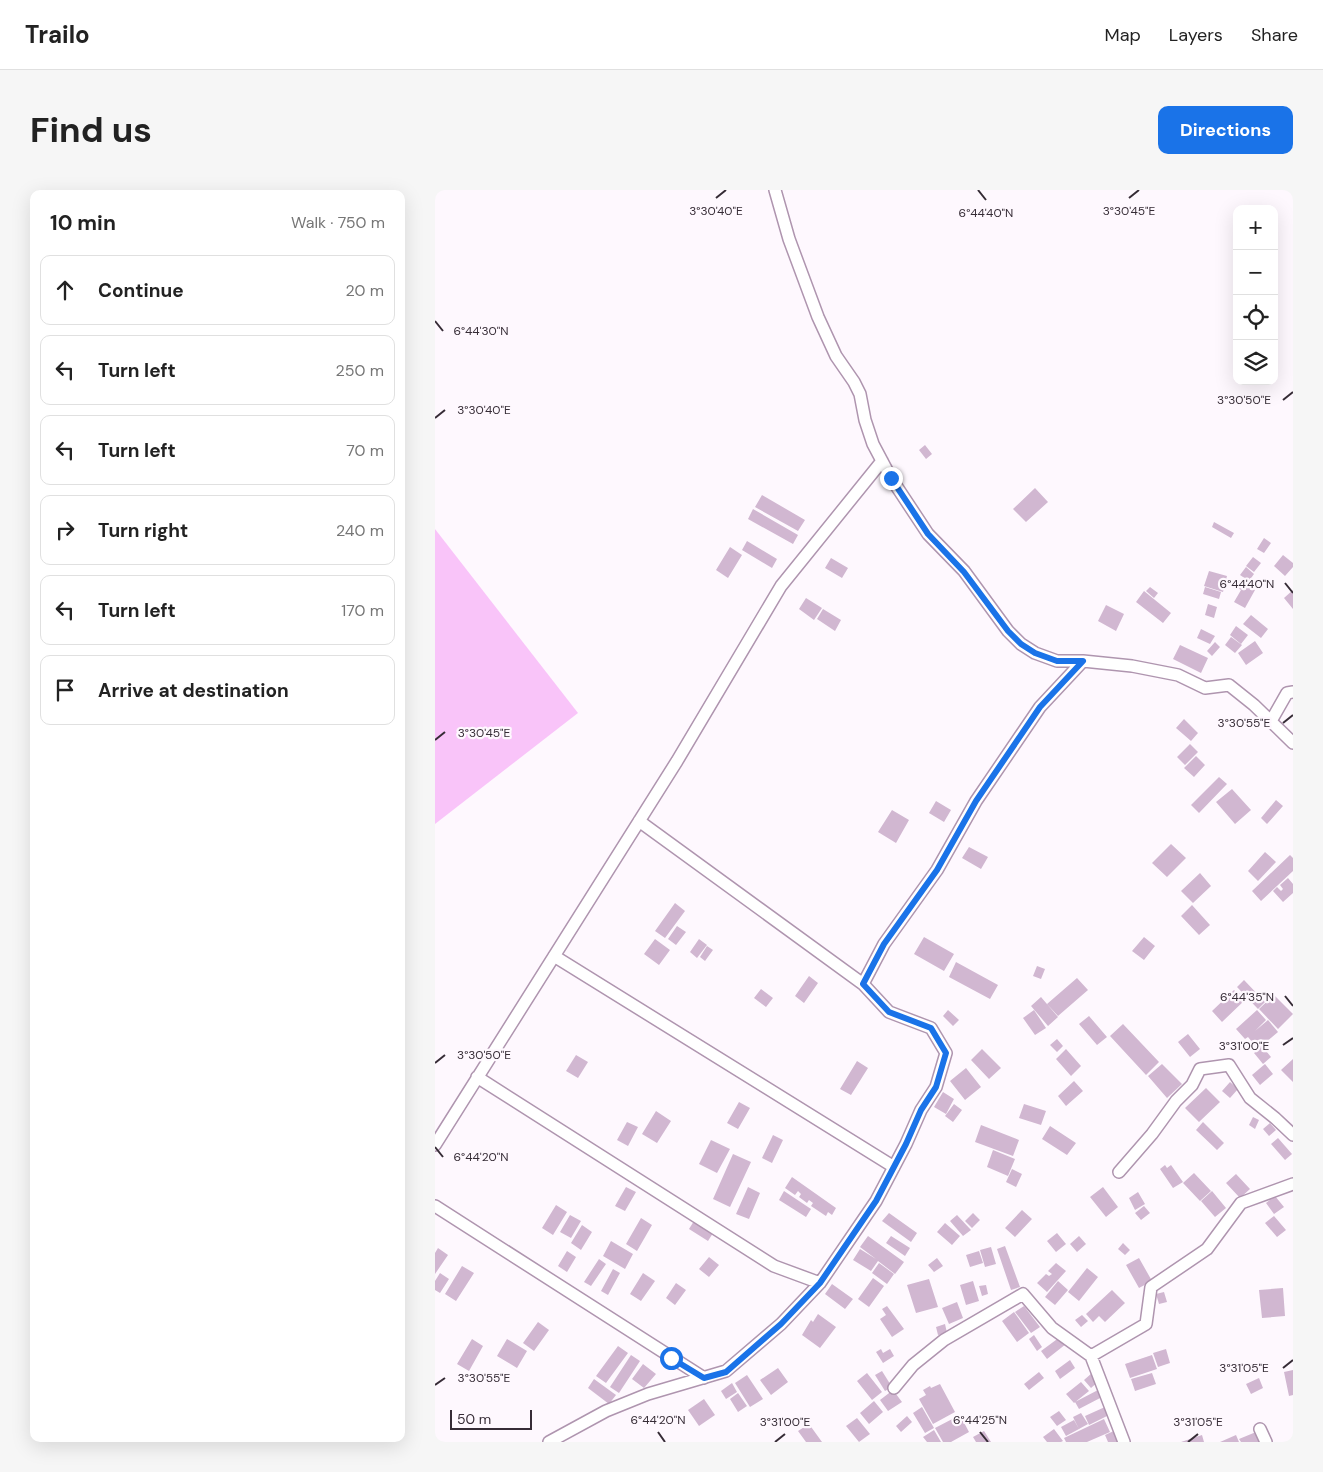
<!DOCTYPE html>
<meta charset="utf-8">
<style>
body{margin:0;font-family:"DM Sans",sans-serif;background:#f6f6f6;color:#222}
.controls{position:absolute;right:15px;top:15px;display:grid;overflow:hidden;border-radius:10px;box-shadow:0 5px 20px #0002}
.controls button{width:45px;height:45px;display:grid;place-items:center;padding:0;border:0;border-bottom:1px solid #e0e0e0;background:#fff;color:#222;font:25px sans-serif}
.scale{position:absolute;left:15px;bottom:12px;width:82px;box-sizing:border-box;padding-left:5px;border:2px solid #362c36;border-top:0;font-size:14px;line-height:18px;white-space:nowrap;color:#362c36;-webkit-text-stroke:4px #fef8fe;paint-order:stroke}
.stop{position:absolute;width:15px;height:15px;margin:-11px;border:4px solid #1a73e8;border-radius:50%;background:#fff}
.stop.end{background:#1a73e8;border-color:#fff;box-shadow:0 1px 5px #0008}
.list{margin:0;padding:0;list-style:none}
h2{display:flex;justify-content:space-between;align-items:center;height:65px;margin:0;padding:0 20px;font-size:21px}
h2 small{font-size:16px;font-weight:400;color:#767676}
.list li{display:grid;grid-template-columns:32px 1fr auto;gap:15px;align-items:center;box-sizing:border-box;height:70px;margin:0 10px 10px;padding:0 10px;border:1px solid #e0e0e0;border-radius:10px}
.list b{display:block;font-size:19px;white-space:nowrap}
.list em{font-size:16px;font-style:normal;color:#767676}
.icon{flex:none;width:28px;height:28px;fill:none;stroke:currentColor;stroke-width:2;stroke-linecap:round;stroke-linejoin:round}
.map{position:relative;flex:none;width:858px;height:1252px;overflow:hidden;border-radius:10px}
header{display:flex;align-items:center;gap:30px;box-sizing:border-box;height:70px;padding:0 25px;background:#fff;border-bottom:1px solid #e0e0e0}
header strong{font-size:24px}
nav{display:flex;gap:28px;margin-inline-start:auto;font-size:18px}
.intro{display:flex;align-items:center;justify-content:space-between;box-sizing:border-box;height:120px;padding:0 30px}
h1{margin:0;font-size:35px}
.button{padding:12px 22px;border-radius:10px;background:#1a73e8;color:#fff;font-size:18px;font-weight:700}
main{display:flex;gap:30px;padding:0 30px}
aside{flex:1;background:#fff;border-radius:10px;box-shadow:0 5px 20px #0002}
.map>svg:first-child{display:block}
</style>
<header>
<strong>Trailo</strong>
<nav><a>Map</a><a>Layers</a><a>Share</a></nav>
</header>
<div class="intro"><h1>Find us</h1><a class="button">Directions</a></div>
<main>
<aside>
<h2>10 min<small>Walk · 750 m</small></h2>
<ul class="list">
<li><svg class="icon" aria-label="ahead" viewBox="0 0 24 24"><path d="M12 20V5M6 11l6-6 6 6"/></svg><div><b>Continue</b></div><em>20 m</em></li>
<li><svg class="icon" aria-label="left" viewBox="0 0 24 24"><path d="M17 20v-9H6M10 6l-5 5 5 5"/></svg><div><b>Turn left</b></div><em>250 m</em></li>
<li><svg class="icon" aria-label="left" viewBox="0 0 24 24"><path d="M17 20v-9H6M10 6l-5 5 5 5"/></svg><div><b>Turn left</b></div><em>70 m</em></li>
<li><svg class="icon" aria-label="right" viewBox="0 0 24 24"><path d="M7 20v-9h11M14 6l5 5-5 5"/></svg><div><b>Turn right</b></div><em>240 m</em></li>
<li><svg class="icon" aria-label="left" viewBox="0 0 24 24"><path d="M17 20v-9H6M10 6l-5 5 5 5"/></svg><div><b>Turn left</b></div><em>170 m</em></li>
<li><svg class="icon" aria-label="arrive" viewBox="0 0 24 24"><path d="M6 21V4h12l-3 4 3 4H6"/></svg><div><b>Arrive at destination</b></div></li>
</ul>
</aside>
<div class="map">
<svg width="858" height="1252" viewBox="0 0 858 1252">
<rect width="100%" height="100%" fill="#fef8fe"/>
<!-- green -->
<path fill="#f9c4f9" d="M 0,339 L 143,523 L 0,634 Z"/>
<!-- building -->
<path fill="#d1b7d1" d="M 490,255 L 497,264 L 491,269 L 484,260 Z
M 600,298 L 613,312 L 591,332 L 578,319 Z
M 327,305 L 370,330 L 363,341 L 320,317 Z
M 318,319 L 363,345 L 358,354 L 313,329 Z
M 779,332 L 799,343 L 796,348 L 777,337 Z
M 829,348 L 836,353 L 829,363 L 822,359 Z
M 312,351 L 342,369 L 337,378 L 307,360 Z
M 295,357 L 307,365 L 293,388 L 281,380 Z
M 848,365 L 858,373 L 858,377 L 850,386 L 839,376 Z
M 818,367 L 826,373 L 819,382 L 811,376 Z
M 396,368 L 413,378 L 407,388 L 390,378 Z
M 811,377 L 819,384 L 814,391 L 805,385 Z
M 774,381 L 792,386 L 788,402 L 769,396 Z
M 807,392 L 820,400 L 810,418 L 799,412 L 806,400 L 803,398 Z
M 715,397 L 723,403 L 719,408 L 711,401 Z
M 770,397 L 786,402 L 784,409 L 768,404 Z
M 858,400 L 858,419 L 849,408 Z
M 709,401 L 736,423 L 728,433 L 701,412 Z
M 371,408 L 387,418 L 379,430 L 364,419 Z
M 773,414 L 782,417 L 779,428 L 770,425 Z
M 671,415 L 689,424 L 681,441 L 663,431 Z
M 388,419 L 406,430 L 400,441 L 382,429 Z
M 816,425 L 833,439 L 826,448 L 808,434 Z
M 801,436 L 813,445 L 806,454 L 795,445 Z
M 766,439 L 780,446 L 775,454 L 762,448 Z
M 796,447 L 807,455 L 800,463 L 790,455 Z
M 820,451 L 828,463 L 811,475 L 803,463 Z
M 780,452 L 785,457 L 777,466 L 772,461 Z
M 745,455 L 773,468 L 766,483 L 738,469 Z
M 749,529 L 763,543 L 756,551 L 741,538 Z
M 755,554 L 763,562 L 750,575 L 742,567 Z
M 761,566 L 770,575 L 759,587 L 749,578 Z
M 784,587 L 792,594 L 764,623 L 756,615 Z
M 797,599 L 816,620 L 800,634 L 781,612 Z
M 841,610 L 848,616 L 832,634 L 826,628 Z
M 501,611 L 516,620 L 509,632 L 494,623 Z
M 457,620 L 474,630 L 461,653 L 443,642 Z
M 736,654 L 751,668 L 732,687 L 717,673 Z
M 534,657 L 553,667 L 546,679 L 527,668 Z
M 830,662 L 841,672 L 823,691 L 813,681 Z
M 855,665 L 858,668 L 858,681 L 826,711 L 817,701 Z
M 765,683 L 776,696 L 758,713 L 746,701 Z
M 853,688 L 858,694 L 858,703 L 848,712 L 838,701 L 842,697 L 846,701 L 848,699 L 845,695 Z
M 240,713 L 250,721 L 230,748 L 220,741 Z
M 757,715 L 775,735 L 764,745 L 746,726 Z
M 242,736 L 251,742 L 241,755 L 233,749 Z
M 489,747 L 519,764 L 509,781 L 479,764 Z
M 709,747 L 720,756 L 709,770 L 697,761 Z
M 220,749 L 235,760 L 224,775 L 209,764 Z
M 264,749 L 272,755 L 262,768 L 255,762 Z
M 272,756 L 278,760 L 270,771 L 265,767 Z
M 521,772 L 563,795 L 555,809 L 514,787 Z
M 602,776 L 610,779 L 606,789 L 598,786 Z
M 374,786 L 383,793 L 369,813 L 360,806 Z
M 642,788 L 653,800 L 623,826 L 612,814 Z
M 809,790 L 830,812 L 823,819 L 802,797 Z
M 326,799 L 338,808 L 331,817 L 319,808 Z
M 799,800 L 801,802 L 802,801 L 811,809 L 787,832 L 777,821 Z
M 839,805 L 858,824 L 843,839 L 824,819 Z
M 606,807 L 623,827 L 613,836 L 596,816 Z
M 513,820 L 524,830 L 518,836 L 508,826 Z
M 599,820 L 611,838 L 600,845 L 588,828 Z
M 822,820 L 831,830 L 820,841 L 833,830 L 843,842 L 823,859 L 813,847 L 810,849 L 801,839 Z
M 654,826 L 672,847 L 662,855 L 644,834 Z
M 688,834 L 724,872 L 711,885 L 675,846 Z
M 753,844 L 765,859 L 755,867 L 743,852 Z
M 622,849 L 628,856 L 622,862 L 615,855 Z
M 827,856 L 836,867 L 828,874 L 819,863 Z
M 547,859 L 566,878 L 554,889 L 536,870 Z
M 631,859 L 646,876 L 636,886 L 621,869 Z
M 141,865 L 153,872 L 143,888 L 131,881 Z
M 858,869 L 858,892 L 846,880 Z
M 422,871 L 433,878 L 416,905 L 405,899 Z
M 727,874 L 747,894 L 732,908 L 713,886 Z
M 830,874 L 838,884 L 825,895 L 817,885 Z
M 531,878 L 546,897 L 530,910 L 515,891 Z
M 639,891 L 648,901 L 631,916 L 623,906 Z
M 795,892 L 803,899 L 795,908 L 787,901 Z
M 771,898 L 785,912 L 764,932 L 750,918 Z
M 508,902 L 519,909 L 511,924 L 499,917 Z
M 304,912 L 315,918 L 303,939 L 292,933 Z
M 519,914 L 527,920 L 518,932 L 510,926 Z
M 589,914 L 611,921 L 606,935 L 584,928 Z
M 221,921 L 236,931 L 222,953 L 207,944 Z
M 818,927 L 824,930 L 820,939 L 814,935 Z
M 192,932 L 203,937 L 193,956 L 182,950 Z
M 768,932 L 789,953 L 782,960 L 761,940 Z
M 835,933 L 841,940 L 834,946 L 828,939 Z
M 546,935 L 584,950 L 578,966 L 540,952 Z
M 615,936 L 641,953 L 632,965 L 607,949 Z
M 338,945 L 348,950 L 337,973 L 327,968 Z
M 843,948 L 857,964 L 850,970 L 836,954 Z
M 276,950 L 295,959 L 282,983 L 264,974 Z
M 558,960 L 580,969 L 573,986 L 552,977 Z
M 298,964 L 316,972 L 295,1017 L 278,1009 Z
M 730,975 L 732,978 L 736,975 L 748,992 L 738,998 L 725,979 Z
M 577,979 L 587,984 L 581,997 L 571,992 Z
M 759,983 L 776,1001 L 765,1011 L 748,993 Z
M 801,984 L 815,999 L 805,1008 L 791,993 Z
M 357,987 L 401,1018 L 397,1025 L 393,1022 L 391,1026 L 376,1016 L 378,1013 L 374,1010 L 372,1013 L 364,1007 L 366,1004 L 363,1001 L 360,1005 L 350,998 Z
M 191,997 L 201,1002 L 190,1021 L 180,1016 Z
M 313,997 L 325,1003 L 314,1029 L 301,1024 Z
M 668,997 L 683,1017 L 671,1027 L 655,1007 Z
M 349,1001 L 376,1019 L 371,1027 L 344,1010 Z
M 777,1001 L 791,1018 L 780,1027 L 766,1011 Z
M 703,1002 L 710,1014 L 700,1020 L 694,1008 Z
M 840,1006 L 849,1017 L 839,1024 L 831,1013 Z
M 121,1015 L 132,1022 L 118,1045 L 107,1038 Z
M 709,1016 L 715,1023 L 706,1030 L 700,1023 Z
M 587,1020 L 597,1029 L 580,1047 L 570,1038 Z
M 454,1023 L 482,1043 L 476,1052 L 447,1031 Z
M 538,1023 L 545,1030 L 537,1038 L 530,1031 Z
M 135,1025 L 146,1031 L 136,1048 L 125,1042 Z
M 522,1025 L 536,1040 L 528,1046 L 515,1031 Z
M 839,1026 L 851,1040 L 842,1047 L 830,1033 Z
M 206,1028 L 217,1035 L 202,1061 L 191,1054 Z
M 259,1031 L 278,1043 L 273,1051 L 254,1039 Z
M 510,1033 L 525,1046 L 517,1055 L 502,1042 Z
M 147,1035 L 157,1042 L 146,1060 L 136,1053 Z
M 622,1043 L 631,1054 L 621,1062 L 612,1051 Z
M 433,1046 L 469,1072 L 460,1084 L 443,1071 L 436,1081 L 418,1070 L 425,1059 L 441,1069 L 425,1057 Z
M 456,1046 L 475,1058 L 470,1066 L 451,1053 Z
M 644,1046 L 651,1054 L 642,1062 L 635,1054 Z
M 176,1051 L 198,1064 L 190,1079 L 168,1066 Z
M 688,1053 L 695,1060 L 690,1065 L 683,1059 Z
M 570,1056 L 585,1097 L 576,1100 L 562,1059 Z
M 556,1057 L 561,1074 L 550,1077 L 545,1060 Z
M 3,1058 L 13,1065 L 0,1084 L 0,1063 Z
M 132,1061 L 141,1067 L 132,1082 L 123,1076 Z
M 544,1061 L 548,1073 L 535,1077 L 531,1065 Z
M 274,1067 L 284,1075 L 274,1087 L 264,1079 Z
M 502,1068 L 508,1076 L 499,1082 L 493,1075 Z
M 704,1068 L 717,1091 L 704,1098 L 691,1075 Z
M 164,1069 L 171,1074 L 156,1096 L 149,1092 Z
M 444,1073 L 459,1084 L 452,1094 L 437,1083 Z
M 621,1073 L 631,1081 L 612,1102 L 602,1093 L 611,1084 L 614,1086 L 617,1084 L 613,1081 Z
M 27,1076 L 39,1083 L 21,1111 L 10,1104 Z
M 652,1078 L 663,1087 L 644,1111 L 633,1102 Z
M 178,1079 L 185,1083 L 173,1105 L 166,1101 Z
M 5,1083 L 14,1089 L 5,1103 L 0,1100 L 0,1091 Z
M 208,1083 L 220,1091 L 206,1111 L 195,1104 Z
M 438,1088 L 449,1096 L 434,1117 L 423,1109 Z
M 494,1089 L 503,1117 L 481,1123 L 472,1095 Z
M 538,1091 L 544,1111 L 531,1115 L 525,1095 Z
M 623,1091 L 633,1100 L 620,1115 L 610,1107 Z
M 241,1093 L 251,1100 L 240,1115 L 231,1108 Z
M 397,1094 L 418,1109 L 410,1119 L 390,1104 Z
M 551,1095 L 553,1104 L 547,1106 L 544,1096 Z
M 848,1098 L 850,1126 L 827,1128 L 824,1100 Z
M 677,1100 L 690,1113 L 670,1132 L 664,1126 L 658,1132 L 651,1124 Z
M 729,1102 L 732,1112 L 724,1114 L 721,1104 Z
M 522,1112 L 528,1128 L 514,1134 L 507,1118 Z
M 452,1116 L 469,1139 L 457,1147 L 445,1129 L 451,1125 L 447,1119 Z
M 589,1116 L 605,1137 L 596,1143 L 580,1122 Z
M 579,1122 L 594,1143 L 582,1152 L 567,1131 Z
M 383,1124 L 401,1137 L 385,1158 L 367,1145 L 376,1130 L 378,1132 Z
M 647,1125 L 653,1131 L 646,1137 L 640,1130 Z
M 103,1132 L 114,1140 L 99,1161 L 88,1153 Z
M 510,1134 L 512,1143 L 503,1145 L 501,1137 Z
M 599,1145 L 607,1157 L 602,1161 L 594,1149 Z
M 625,1147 L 631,1154 L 612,1169 L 606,1161 Z
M 37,1149 L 48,1156 L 34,1181 L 22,1174 Z
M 72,1149 L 92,1161 L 82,1178 L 62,1166 Z
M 183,1156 L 193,1163 L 171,1193 L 161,1186 Z
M 446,1159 L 448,1163 L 455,1159 L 459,1166 L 448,1173 L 441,1162 Z
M 731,1159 L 735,1173 L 723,1177 L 718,1163 Z
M 196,1165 L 205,1171 L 184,1203 L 175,1197 Z
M 717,1165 L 722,1179 L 695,1188 L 690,1174 Z
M 635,1170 L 640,1178 L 625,1189 L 620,1181 Z
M 208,1174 L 221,1184 L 209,1198 L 197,1189 Z
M 343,1178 L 353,1192 L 336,1205 L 325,1190 Z
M 858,1180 L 858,1205 L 854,1206 L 849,1182 Z
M 447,1181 L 457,1197 L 450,1201 L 440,1185 Z
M 604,1182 L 609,1188 L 594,1200 L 589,1194 Z
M 432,1183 L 447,1202 L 437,1210 L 422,1191 Z
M 657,1183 L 664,1191 L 656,1198 L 649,1190 Z
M 717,1183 L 721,1194 L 700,1201 L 696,1189 Z
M 312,1185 L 328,1209 L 315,1217 L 300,1193 Z
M 824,1188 L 828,1198 L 816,1204 L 811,1194 Z
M 159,1189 L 181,1205 L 174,1214 L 153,1198 Z
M 646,1192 L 654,1201 L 639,1213 L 631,1204 Z
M 297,1193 L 302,1202 L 291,1209 L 286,1201 Z
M 505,1194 L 520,1222 L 498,1234 L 484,1209 L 491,1205 L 488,1200 L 495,1196 L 496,1198 Z
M 458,1200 L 467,1212 L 453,1221 L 445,1210 Z
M 663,1200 L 667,1207 L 644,1219 L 640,1212 Z
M 303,1203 L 312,1216 L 303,1222 L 295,1209 Z
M 269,1209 L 280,1225 L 264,1236 L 253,1220 Z
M 439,1211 L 448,1222 L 434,1234 L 425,1223 Z
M 487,1217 L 499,1238 L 490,1243 L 478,1223 Z
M 670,1217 L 674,1225 L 654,1235 L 650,1226 Z
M 624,1221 L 631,1230 L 622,1236 L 615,1227 Z
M 646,1223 L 653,1234 L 644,1239 L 638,1227 Z
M 525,1225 L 534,1242 L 516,1252 L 508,1252 L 500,1238 Z
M 472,1226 L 477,1232 L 466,1242 L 461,1236 Z
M 422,1228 L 435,1244 L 424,1252 L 411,1236 Z
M 669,1229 L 675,1242 L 652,1252 L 631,1252 L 629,1248 Z
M 639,1230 L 644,1239 L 631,1246 L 626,1237 Z
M 374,1234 L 387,1252 L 371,1252 L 363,1241 Z
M 619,1239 L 628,1251 L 626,1252 L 612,1252 L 608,1247 Z
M 499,1240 L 506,1252 L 492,1252 L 488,1247 Z
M 681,1240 L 684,1252 L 673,1252 L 670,1245 Z
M 549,1241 L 556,1252 L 541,1252 L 538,1247 Z
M 821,1242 L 826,1252 L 806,1252 L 804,1249 Z
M 767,1245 L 769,1252 L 746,1252 Z
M 801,1245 L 804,1252 L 785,1252 Z"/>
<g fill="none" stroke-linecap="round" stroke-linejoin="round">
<!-- minor casing -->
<g stroke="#af95af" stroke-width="14">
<path id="minor" d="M 340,0 L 354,49 L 383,127 L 401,166 L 419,192 L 425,204 L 430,230 L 438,254 L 456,288 L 493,344 L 529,381 L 573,441 L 586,454 L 600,463 L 622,471 L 648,471 L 697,476 L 743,485 L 770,498 L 794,495 L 819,515 L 858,553
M 836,531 L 852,503 L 858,502
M 204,631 L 428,794
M 119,766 L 459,977
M 42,887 L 339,1076 L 385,1093
M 0,955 L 242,571 L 346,396 L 447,271
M 684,982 L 717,944 L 741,911 L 757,895 L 765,879 L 794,875 L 815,908 L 840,928 L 858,945
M 0,1016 L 269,1188
M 459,1198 L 478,1175 L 509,1150 L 588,1104 L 617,1138 L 656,1166
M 825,1239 L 831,1252
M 114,1252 L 171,1221 L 213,1204 L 291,1181 L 346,1134 L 385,1093 L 441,1011 L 471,954 L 486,920 L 501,897 L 511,863 L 496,838 L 454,822 L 428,794 L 449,754 L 502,680 L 541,611 L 605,517 L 648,471
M 689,1252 L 656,1166 L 711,1134 L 716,1097 L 772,1059 L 806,1013 L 858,994"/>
</g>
<!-- minor -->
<use href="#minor" stroke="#fff" stroke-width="11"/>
</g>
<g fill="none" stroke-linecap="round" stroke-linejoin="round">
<!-- route -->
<path stroke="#1a73e8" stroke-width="6" d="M 236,1168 L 269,1188 L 291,1182 L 346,1134 L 385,1093 L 441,1011 L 471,954 L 486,920 L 501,897 L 511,863 L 496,838 L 454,822 L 428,794 L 449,754 L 502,680 L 541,611 L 605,517 L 648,471 L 622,471 L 600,463 L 586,454 L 573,441 L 529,382 L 493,344 L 456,288"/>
</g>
<!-- ticks -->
<path fill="none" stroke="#362c36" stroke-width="2" d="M 543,0 L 551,10M 281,8 L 291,0M 694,8 L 704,0M 0,131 L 8,141M 848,210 L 858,202M 0,228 L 10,220M 850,393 L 858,403M 848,533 L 858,525M 0,550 L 10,542M 850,806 L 858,816M 848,855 L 858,848M 0,873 L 10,865M 0,957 L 8,967M 848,1178 L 858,1170M 0,1195 L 10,1188M 223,1242 L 230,1252M 545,1242 L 553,1252M 340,1252 L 350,1244M 753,1252 L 763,1244"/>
<g font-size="12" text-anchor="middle" fill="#362c36" stroke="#fef8fe" stroke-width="4.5" stroke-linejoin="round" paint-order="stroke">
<text x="281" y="25">3°30'40"E</text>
<text x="694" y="25">3°30'45"E</text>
<text x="551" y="27">6°44'40"N</text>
<text x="46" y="145">6°44'30"N</text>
<text x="809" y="214">3°30'50"E</text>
<text x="49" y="224">3°30'40"E</text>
<text x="812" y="398">6°44'40"N</text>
<text x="809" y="537">3°30'55"E</text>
<text x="49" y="547">3°30'45"E</text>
<text x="812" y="811">6°44'35"N</text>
<text x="809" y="860">3°31'00"E</text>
<text x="49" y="869">3°30'50"E</text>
<text x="46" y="971">6°44'20"N</text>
<text x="809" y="1182">3°31'05"E</text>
<text x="49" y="1192">3°30'55"E</text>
<text x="223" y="1234">6°44'20"N</text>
<text x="545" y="1234">6°44'25"N</text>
<text x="350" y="1236">3°31'00"E</text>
<text x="763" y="1236">3°31'05"E</text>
</g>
</svg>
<div class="controls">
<button>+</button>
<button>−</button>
<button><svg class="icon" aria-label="locate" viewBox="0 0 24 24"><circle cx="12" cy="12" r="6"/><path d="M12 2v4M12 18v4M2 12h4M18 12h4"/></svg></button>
<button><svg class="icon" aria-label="layers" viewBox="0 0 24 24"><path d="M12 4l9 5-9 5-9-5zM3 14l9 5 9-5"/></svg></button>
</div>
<div class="scale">50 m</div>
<div class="stop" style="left:236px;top:1168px"></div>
<div class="stop end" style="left:456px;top:288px"></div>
</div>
</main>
